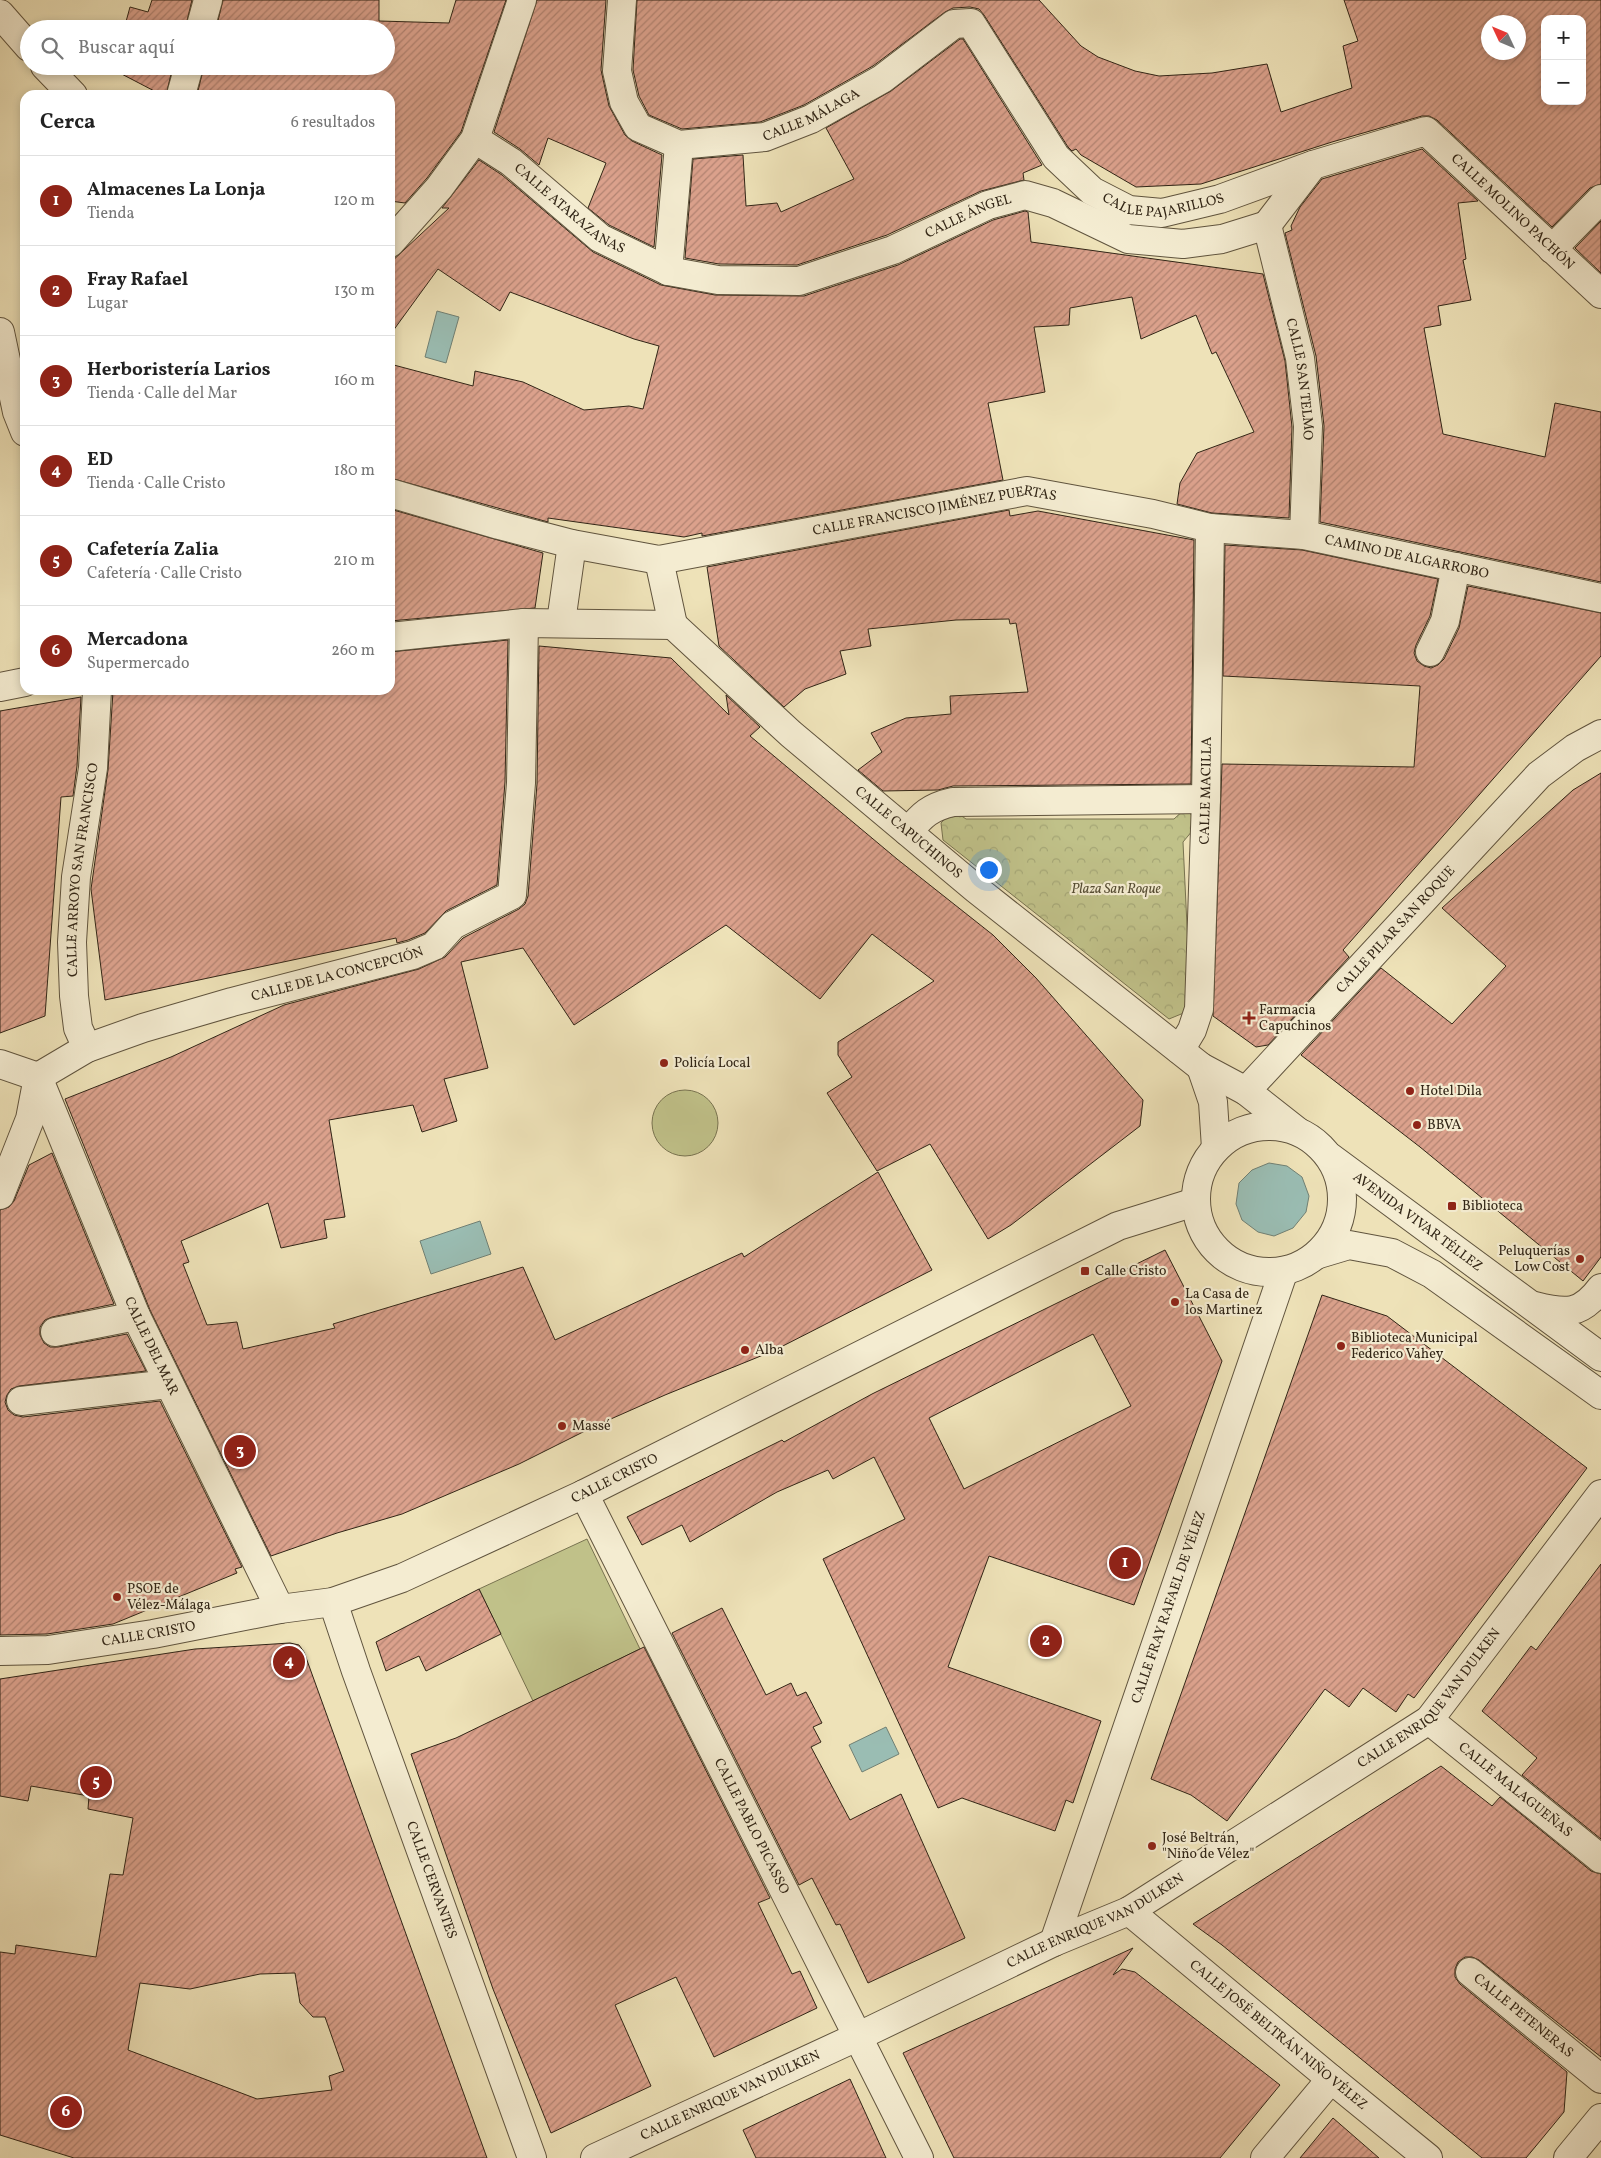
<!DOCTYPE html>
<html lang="es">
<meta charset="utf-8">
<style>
body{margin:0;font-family:Vollkorn,serif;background:#f6f6f6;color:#222}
.controls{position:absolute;right:15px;top:15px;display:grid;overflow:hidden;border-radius:10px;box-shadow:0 2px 8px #0003}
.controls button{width:45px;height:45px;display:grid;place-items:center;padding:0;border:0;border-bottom:1px solid #e0e0e0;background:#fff;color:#222;font:25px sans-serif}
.compass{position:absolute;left:1481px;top:15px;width:45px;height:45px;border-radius:50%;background:#fff;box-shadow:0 2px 8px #0003;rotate:314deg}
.you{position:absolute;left:988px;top:869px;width:18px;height:18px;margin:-12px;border:4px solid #fff;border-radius:50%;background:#1a73e8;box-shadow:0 0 0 8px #1a73e833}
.badge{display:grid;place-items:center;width:32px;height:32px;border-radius:50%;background:#8f2418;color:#fff;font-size:16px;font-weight:700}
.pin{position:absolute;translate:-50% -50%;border:2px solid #fff;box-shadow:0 1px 5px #0006}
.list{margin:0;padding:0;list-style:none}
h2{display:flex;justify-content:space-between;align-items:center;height:65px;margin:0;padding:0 20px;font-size:21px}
h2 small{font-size:16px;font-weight:400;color:#767676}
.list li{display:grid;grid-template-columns:32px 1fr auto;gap:15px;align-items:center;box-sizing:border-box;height:90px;padding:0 20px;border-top:1px solid #e0e0e0}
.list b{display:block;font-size:19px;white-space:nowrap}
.list p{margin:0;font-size:16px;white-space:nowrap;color:#767676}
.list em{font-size:16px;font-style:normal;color:#767676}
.icon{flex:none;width:28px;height:28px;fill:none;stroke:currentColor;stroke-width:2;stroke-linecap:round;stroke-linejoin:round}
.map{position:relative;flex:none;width:1601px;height:2158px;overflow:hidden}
.search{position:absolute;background:#fff;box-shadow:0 2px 8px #0003;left:20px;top:20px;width:375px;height:55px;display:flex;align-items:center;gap:12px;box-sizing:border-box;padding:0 18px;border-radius:28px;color:#767676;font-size:19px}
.panel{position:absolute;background:#fff;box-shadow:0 2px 8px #0003;left:20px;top:90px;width:375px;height:605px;border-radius:15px}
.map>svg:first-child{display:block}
</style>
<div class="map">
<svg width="1601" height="2158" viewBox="0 0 1601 2158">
<defs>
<pattern id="park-crowns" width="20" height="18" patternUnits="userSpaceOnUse" patternTransform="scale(1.25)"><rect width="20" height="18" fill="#c0c189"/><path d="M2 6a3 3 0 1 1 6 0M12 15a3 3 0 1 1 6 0" fill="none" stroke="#a5a676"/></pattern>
<pattern id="building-hatch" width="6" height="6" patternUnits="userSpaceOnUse" patternTransform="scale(1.25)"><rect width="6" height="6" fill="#dba18c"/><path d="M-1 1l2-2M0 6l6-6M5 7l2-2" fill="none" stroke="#b28371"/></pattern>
</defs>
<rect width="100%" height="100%" fill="#eee2b8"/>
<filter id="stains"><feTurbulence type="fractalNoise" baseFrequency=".004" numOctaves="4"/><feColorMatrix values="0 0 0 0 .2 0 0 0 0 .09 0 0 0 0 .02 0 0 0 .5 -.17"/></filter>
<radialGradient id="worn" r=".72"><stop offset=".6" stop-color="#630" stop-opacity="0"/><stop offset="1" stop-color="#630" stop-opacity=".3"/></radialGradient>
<!-- grass -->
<path fill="#c0c189" stroke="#787350" d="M652 1123a33 33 0 1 1 66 0a33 33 0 1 1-66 0Z
M 587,1539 L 640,1649 L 533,1701 L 479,1589 Z"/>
<!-- park -->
<path fill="url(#park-crowns)" stroke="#787350" d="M 1186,808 L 1198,824 L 1183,842 L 1191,1010 L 1169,1019 L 943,840 L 941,823 L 953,810 L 966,819 L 1174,819 Z"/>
<!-- water -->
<path fill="#9abdb3" stroke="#708074" d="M 437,311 L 459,317 L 446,363 L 425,357 Z
M 1269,1163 L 1287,1166 L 1302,1177 L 1309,1196 L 1306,1212 L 1293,1228 L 1274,1236 L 1258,1232 L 1242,1220 L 1236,1204 L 1239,1183 L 1252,1170 Z
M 480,1221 L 491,1254 L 431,1274 L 420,1241 Z
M 886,1727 L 899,1754 L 862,1772 L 849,1745 Z"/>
<!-- building -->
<path fill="url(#building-hatch)" stroke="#312516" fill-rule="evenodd" d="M 152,0 L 192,0 L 185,29 L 124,29 L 130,7 L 148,12 Z
M 223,0 L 379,0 L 379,21 L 449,23 L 456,0 L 506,0 L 461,132 L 427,178 L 405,203 L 390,201 L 390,95 L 197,95 L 204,66 L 386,66 L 386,29 L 216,29 Z
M 537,0 L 606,0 L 601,70 L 609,106 L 625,135 L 632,141 L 662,155 L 654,247 L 609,225 L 588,208 L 606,163 L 548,138 L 539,165 L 520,149 L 494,132 Z
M 637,0 L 1039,0 L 1081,46 L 1098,57 L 1135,71 L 1159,76 L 1212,73 L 1267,64 L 1281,112 L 1352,88 L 1343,46 L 1358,41 L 1344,0 L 1601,0 L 1601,184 L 1590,188 L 1552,227 L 1437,120 L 1429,116 L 1422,116 L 1332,142 L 1201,184 L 1136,187 L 1081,155 L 1076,149 L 1072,151 L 1068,147 L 984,15 L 979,9 L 970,7 L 953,8 L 945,12 L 873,66 L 804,105 L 760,122 L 682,129 L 649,115 L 639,96 L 633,70 ZM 1545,19 L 1582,19 L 1582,101 L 1545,101 ZM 1488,22 L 1518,22 L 1518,52 L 1488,52 Z
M 960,39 L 963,39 L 1042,165 L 1023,173 L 1024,180 L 981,191 L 887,235 L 797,265 L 719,264 L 685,258 L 693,159 L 743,155 L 746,206 L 777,203 L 781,212 L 854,179 L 826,128 L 891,91 Z
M 113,66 L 173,66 L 166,95 L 162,95 L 112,69 Z
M 1422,149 L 1478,201 L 1458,203 L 1466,259 L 1463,260 L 1471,300 L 1438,306 L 1441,325 L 1424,328 L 1443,434 L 1545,457 L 1555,403 L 1601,412 L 1601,582 L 1320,522 L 1324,426 L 1316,356 L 1285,233 L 1292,230 L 1291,226 L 1300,207 L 1322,179 Z
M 479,160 L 502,175 L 593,252 L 661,285 L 715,295 L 804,296 L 898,265 L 993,220 L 1025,211 L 1028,212 L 1031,242 L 1263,274 L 1285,361 L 1292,427 L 1289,518 L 1212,513 L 1177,504 L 1180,483 L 1197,453 L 1254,432 L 1216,352 L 1212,354 L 1196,315 L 1141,339 L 1132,297 L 1070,308 L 1069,325 L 1034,327 L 1045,392 L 988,403 L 1003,480 L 702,536 L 702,533 L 684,537 L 548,518 L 548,522 L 390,478 L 390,364 L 473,386 L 475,371 L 523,382 L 584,410 L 629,406 L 643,409 L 659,346 L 634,339 L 510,292 L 500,311 L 438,269 L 390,335 L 390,263 L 449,208 L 442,208 Z
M 1601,221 L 1601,273 L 1575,248 Z
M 390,509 L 543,553 L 535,608 L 390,621 Z
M 1009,510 L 1010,516 L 1038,511 L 1194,540 L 1191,784 L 953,786 L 938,790 L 883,791 L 858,770 L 882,752 L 871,733 L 906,718 L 951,714 L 950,696 L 1028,692 L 1016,623 L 1010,624 L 1009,619 L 956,620 L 868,629 L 871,646 L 840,651 L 846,674 L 805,689 L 784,707 L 719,646 L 707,567 Z
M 1225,545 L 1302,550 L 1438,579 L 1430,616 L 1416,645 L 1414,653 L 1417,661 L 1424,666 L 1431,668 L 1438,665 L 1444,659 L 1459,628 L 1468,586 L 1601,613 L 1601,656 L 1343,950 L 1349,957 L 1268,1045 L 1256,1047 L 1213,1016 L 1222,764 L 1414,767 L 1420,686 L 1223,676 Z
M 508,640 L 505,782 L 497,885 L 446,911 L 425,933 L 408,940 L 397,943 L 396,938 L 105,1000 L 91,889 L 108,770 L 113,691 L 390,690 L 390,652 Z
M 539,646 L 671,658 L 729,715 L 726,695 L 760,727 L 750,736 L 897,859 L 993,935 L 1036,978 L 1143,1100 L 1140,1126 L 1011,1225 L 988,1239 L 930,1144 L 877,1171 L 827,1093 L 852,1077 L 838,1055 L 838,1042 L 934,981 L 872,934 L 820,999 L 726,925 L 574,1025 L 523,948 L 461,962 L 488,1068 L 444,1079 L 457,1121 L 422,1132 L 413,1105 L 329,1120 L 345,1217 L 324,1220 L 327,1238 L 281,1248 L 268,1203 L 181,1241 L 189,1262 L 183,1264 L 207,1325 L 237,1322 L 243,1349 L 335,1328 L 333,1324 L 523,1267 L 555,1340 L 742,1253 L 744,1257 L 878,1172 L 932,1270 L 773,1351 L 665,1395 L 595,1426 L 519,1464 L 402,1514 L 337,1533 L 271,1556 L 150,1310 L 65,1099 L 171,1057 L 284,1005 L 419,969 L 445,957 L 463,938 L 519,909 L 525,904 L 528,896 L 537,784 Z
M 81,697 L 77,766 L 73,796 L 61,797 L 45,1016 L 0,1033 L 0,711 Z
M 1601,773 L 1601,1257 L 1583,1281 L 1420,1147 L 1301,1055 L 1381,968 L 1452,1024 L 1506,966 L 1442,908 L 1573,790 Z
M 52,1153 L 114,1304 L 52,1317 L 45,1320 L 40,1327 L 40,1335 L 44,1343 L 50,1347 L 58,1347 L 127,1334 L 146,1371 L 19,1386 L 11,1389 L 7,1395 L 5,1402 L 8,1410 L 14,1415 L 23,1417 L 160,1401 L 242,1567 L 235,1569 L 237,1573 L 113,1624 L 47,1634 L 0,1635 L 0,1210 L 9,1207 L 14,1201 L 29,1165 Z
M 1165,1250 L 1222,1361 L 1134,1605 L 989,1556 L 948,1667 L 1101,1721 L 1073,1803 L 1066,1800 L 1055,1831 L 962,1798 L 938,1808 L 823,1559 L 905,1519 L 874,1457 L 833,1479 L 828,1470 L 777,1492 L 690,1542 L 682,1525 L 642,1545 L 627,1517 L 782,1440 L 784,1442 L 872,1394 ZM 1093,1334 L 1131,1406 L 964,1489 L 929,1418 Z
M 1322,1295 L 1387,1316 L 1587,1468 L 1414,1698 L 1408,1694 L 1396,1712 L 1363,1688 L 1349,1707 L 1325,1689 L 1227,1821 L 1191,1795 L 1151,1779 Z
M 1601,1564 L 1601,1839 L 1522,1775 L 1537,1758 L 1482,1711 L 1531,1646 L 1536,1650 Z
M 479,1589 L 501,1634 L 426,1671 L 419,1656 L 386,1671 L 376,1642 Z
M 722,1608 L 766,1695 L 791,1683 L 797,1696 L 806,1692 L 822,1723 L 813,1727 L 821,1742 L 811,1747 L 850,1820 L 901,1794 L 965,1938 L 868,1983 L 840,1924 L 836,1925 L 812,1878 L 799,1885 L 672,1633 Z
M 290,1643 L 299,1645 L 304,1652 L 487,2158 L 74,2158 L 0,2135 L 0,1952 L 15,1954 L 16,1945 L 96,1957 L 110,1874 L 123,1875 L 133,1818 L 88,1809 L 89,1796 L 31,1786 L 28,1801 L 0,1796 L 0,1679 L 195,1649 ZM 295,1973 L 300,2003 L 313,2017 L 325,2017 L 344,2071 L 329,2076 L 332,2090 L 257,2099 L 128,2050 L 140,1983 L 190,1989 L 260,1974 Z
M 644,1647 L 770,1898 L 758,1903 L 792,1974 L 800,1971 L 817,2008 L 714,2057 L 676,1977 L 615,2005 L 651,2086 L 551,2133 L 493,1989 L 411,1754 L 456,1738 Z
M 1441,1766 L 1492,1806 L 1500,1797 L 1591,1871 L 1601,1874 L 1601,2057 L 1479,1960 L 1472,1957 L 1465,1957 L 1458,1962 L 1455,1969 L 1455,1977 L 1460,1984 L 1567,2072 L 1564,2112 L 1526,2158 L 1482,2158 L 1222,1945 L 1193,1924 Z
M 1133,1948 L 1113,1975 L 1122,1969 L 1135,1972 L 1280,2085 L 1220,2158 L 954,2158 L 903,2053 Z
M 850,2079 L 886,2158 L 756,2158 L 743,2130 Z
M 1333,2118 L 1379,2158 L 1300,2158 Z"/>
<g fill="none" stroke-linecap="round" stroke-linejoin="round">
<!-- minor casing -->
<g stroke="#60543e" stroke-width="30">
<g id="minor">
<path id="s1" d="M 622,0 L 617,71 L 624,102 L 638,127 L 679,145 L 765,137 L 811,119 L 882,79 L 954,24 L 971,23 L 1056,157 L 1092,191 L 1129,210 L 1162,213 L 1220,199 L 1313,165"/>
<path d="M 0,14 L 29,47"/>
<path d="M 200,29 L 208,0"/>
<path d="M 45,66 L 73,95"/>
<path d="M 181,95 L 189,66"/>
<path id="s2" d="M 475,139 L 511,162 L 600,238 L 668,271 L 718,280 L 799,281 L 893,250 L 988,205 L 1025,195 L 1053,203 L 1128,239 L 1183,244 L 1222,239 L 1267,225"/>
<path id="s3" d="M 1267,225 L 1313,165 L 1426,131 L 1601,294"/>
<path id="s4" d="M 1267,225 L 1300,358 L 1308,426 L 1304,535"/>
<path d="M 390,243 L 439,188 L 475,139 L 522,0"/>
<path d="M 1552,249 L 1601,199"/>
<path d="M 668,271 L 679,145"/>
<path d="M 0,332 L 17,412 L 25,432"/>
<path id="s5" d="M 390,493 L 499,525 L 572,544 L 659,560 L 1027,491 L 1153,514 L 1210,528 L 1304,535 L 1601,598"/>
<path d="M 659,560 L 673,625"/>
<path d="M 561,622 L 572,544"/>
<path id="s6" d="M 673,625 L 791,734 L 976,889 L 1201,1067 L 1246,1091"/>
<path d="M 390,637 L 524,623 L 673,625"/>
<path d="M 1430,652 L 1445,621 L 1456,567"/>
<path d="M 0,687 L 25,682"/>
<path d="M 908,832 C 922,815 930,807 953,802 L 1206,799"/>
<path id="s7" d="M 87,1048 L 78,1028 L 74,996 L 72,942 L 76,877 L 93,768 L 97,690"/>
<path id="s8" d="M 1180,1050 L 1192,1030 L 1199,1009 L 1206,799 L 1210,528"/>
<path d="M 0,1064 L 38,1077"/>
<path d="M 1201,1067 L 1213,1102 L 1216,1148"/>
<path id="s9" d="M 38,1077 L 87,1048 L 143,1028 L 232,1002 L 413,955 L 434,946 L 453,925 L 512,895 L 521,783 L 524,623"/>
<path id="s10" d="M 38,1077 L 136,1316 L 280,1609"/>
<circle cx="1269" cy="1199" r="73"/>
<path id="s11" d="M 1297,1131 L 1246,1091 L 1539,775 L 1575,748 L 1601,734"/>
<path id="s12" d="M 1330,1157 L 1601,1357"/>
<path d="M 0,1195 L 30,1119 L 38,1077"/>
<path d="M 1319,1254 L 1349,1245 L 1392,1253 L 1432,1274 L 1601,1395"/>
<path d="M 1535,1306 C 1566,1314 1581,1315 1601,1288"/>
<path d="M 55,1332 L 136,1316"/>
<path d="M 21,1401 L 169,1384"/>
<path id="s13" d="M 584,1494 L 919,2158"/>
<path id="s14" d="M 333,1602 L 356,1671 L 532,2158"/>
<path id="s15" d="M 0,1651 L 48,1650 L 153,1634 L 280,1609 L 333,1602 L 402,1578 L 584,1494 L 1118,1226 L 1195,1202"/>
<path id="s16" d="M 1429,1720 L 1601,1859"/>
<path id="s17" d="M 1129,1911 L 1331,2079 L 1428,2158"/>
<path id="s18" d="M 1054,1942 L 1283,1273"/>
<path id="s19" d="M 1470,1972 L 1601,2079"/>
<path id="s20" d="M 595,2158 L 859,2036 L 1054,1942 L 1129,1911 L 1429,1720 L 1601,1494"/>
<path d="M 1265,2158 L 1331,2079"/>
<path d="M 1568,2158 L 1601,2118"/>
</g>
</g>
<!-- minor -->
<use href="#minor" stroke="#f4ecd1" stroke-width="28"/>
</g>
<!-- markers -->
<g fill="#8f2418" stroke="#f4ecd1" stroke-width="2">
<path d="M1246.5 1010.5h5v5h5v5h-5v5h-5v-5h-5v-5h5z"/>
<circle cx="664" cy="1063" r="5"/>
<circle cx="1410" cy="1091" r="5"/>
<circle cx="1417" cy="1125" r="5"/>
<rect x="1447" y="1201" width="10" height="10" rx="2.5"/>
<circle cx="1580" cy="1259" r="5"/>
<rect x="1080" y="1266" width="10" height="10" rx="2.5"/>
<circle cx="1175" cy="1302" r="5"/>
<circle cx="1341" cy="1346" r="5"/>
<circle cx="745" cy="1350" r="5"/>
<circle cx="562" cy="1426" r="5"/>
<circle cx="117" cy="1597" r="5"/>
<circle cx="1152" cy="1846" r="5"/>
</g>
<g text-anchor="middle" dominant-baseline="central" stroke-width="4.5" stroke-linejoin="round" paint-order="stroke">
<!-- street labels -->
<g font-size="14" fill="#312516" stroke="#f4ecd1">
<text stroke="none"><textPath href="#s1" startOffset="314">CALLE MÁLAGA</textPath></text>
<text stroke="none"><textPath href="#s1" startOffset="785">CALLE PAJARILLOS</textPath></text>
<text stroke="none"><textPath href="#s2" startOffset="118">CALLE ATARAZANAS</textPath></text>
<text stroke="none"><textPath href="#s3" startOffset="312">CALLE MOLINO PACHÓN</textPath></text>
<text stroke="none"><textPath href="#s2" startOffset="549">CALLE ÁNGEL</textPath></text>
<text stroke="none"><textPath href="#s4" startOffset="158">CALLE SAN TELMO</textPath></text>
<text stroke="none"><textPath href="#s5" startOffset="558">CALLE FRANCISCO JIMÉNEZ PUERTAS</textPath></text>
<text stroke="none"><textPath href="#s5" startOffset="1038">CAMINO DE ALGARROBO</textPath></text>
<text stroke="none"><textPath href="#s8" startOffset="264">CALLE MACILLA</textPath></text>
<text stroke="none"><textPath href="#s6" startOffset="314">CALLE CAPUCHINOS</textPath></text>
<text stroke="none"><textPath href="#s7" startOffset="181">CALLE ARROYO SAN FRANCISCO</textPath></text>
<text stroke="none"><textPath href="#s11" startOffset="285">CALLE PILAR SAN ROQUE</textPath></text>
<text stroke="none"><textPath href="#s9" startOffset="318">CALLE DE LA CONCEPCIÓN</textPath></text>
<text stroke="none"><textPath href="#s12" startOffset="109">AVENIDA VIVAR TÉLLEZ</textPath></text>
<text stroke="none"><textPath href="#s10" startOffset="292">CALLE DEL MAR</textPath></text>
<text stroke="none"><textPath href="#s15" startOffset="645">CALLE CRISTO</textPath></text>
<text stroke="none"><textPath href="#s18" startOffset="354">CALLE FRAY RAFAEL DE VÉLEZ</textPath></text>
<text stroke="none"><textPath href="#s15" startOffset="150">CALLE CRISTO</textPath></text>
<text stroke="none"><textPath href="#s20" startOffset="959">CALLE ENRIQUE VAN DULKEN</textPath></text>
<text stroke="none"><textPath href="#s16" startOffset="111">CALLE MALAGUEÑAS</textPath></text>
<text stroke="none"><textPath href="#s13" startOffset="372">CALLE PABLO PICASSO</textPath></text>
<text stroke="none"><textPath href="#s14" startOffset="295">CALLE CERVANTES</textPath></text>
<text stroke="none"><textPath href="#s20" startOffset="554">CALLE ENRIQUE VAN DULKEN</textPath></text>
<text stroke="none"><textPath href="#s19" startOffset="69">CALLE PETENERAS</textPath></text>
<text stroke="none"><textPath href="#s17" startOffset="194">CALLE JOSÉ BELTRÁN NIÑO VÉLEZ</textPath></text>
<text stroke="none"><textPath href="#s20" startOffset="149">CALLE ENRIQUE VAN DULKEN</textPath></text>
</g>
<!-- park labels -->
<g font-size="14" font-style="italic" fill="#554c33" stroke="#f4ecd1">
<text x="1116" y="889">Plaza San Roque</text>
</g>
<!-- poi labels -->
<g font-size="14" fill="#312516" stroke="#f4ecd1" text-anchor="start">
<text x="1259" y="1010">Farmacia<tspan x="1259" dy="16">Capuchinos</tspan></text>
<text x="674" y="1063">Policía Local</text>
<text x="1420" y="1091">Hotel Dila</text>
<text x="1427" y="1125">BBVA</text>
<text x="1462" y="1206">Biblioteca</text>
<text x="1570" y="1251" text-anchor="end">Peluquerías<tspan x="1570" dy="16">Low Cost</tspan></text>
<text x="1095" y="1271">Calle Cristo</text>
<text x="1185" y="1294">La Casa de<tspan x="1185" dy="16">los Martinez</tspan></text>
<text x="1351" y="1338">Biblioteca Municipal<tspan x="1351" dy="16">Federico Vahey</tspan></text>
<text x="755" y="1350">Alba</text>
<text x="572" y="1426">Massé</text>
<text x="127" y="1589">PSOE de<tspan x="127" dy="16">Vélez-Málaga</tspan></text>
<text x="1162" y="1838">José Beltrán,<tspan x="1162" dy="16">"Niño de Vélez"</tspan></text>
</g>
</g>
<rect width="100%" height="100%" filter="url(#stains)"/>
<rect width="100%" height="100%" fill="url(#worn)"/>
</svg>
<div class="controls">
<button>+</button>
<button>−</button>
</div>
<svg class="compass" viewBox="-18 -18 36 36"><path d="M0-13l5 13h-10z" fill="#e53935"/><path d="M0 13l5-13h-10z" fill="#767676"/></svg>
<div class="you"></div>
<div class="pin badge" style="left:1125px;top:1563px">1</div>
<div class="pin badge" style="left:1046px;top:1641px">2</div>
<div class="pin badge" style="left:240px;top:1451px">3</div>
<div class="pin badge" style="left:289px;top:1662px">4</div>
<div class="pin badge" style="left:96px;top:1782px">5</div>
<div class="pin badge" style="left:66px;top:2112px">6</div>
<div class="search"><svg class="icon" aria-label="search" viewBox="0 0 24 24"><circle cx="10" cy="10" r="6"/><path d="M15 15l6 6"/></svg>Buscar aquí</div>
<section class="panel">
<h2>Cerca<small>6 resultados</small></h2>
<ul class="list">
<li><span class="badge">1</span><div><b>Almacenes La Lonja</b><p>Tienda</p></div><em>120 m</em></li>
<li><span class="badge">2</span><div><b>Fray Rafael</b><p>Lugar</p></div><em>130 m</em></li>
<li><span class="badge">3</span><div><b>Herboristería Larios</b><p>Tienda · Calle del Mar</p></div><em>160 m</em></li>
<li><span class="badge">4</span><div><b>ED</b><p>Tienda · Calle Cristo</p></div><em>180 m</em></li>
<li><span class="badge">5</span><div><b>Cafetería Zalia</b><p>Cafetería · Calle Cristo</p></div><em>210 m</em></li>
<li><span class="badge">6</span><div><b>Mercadona</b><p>Supermercado</p></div><em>260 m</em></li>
</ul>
</section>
</div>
